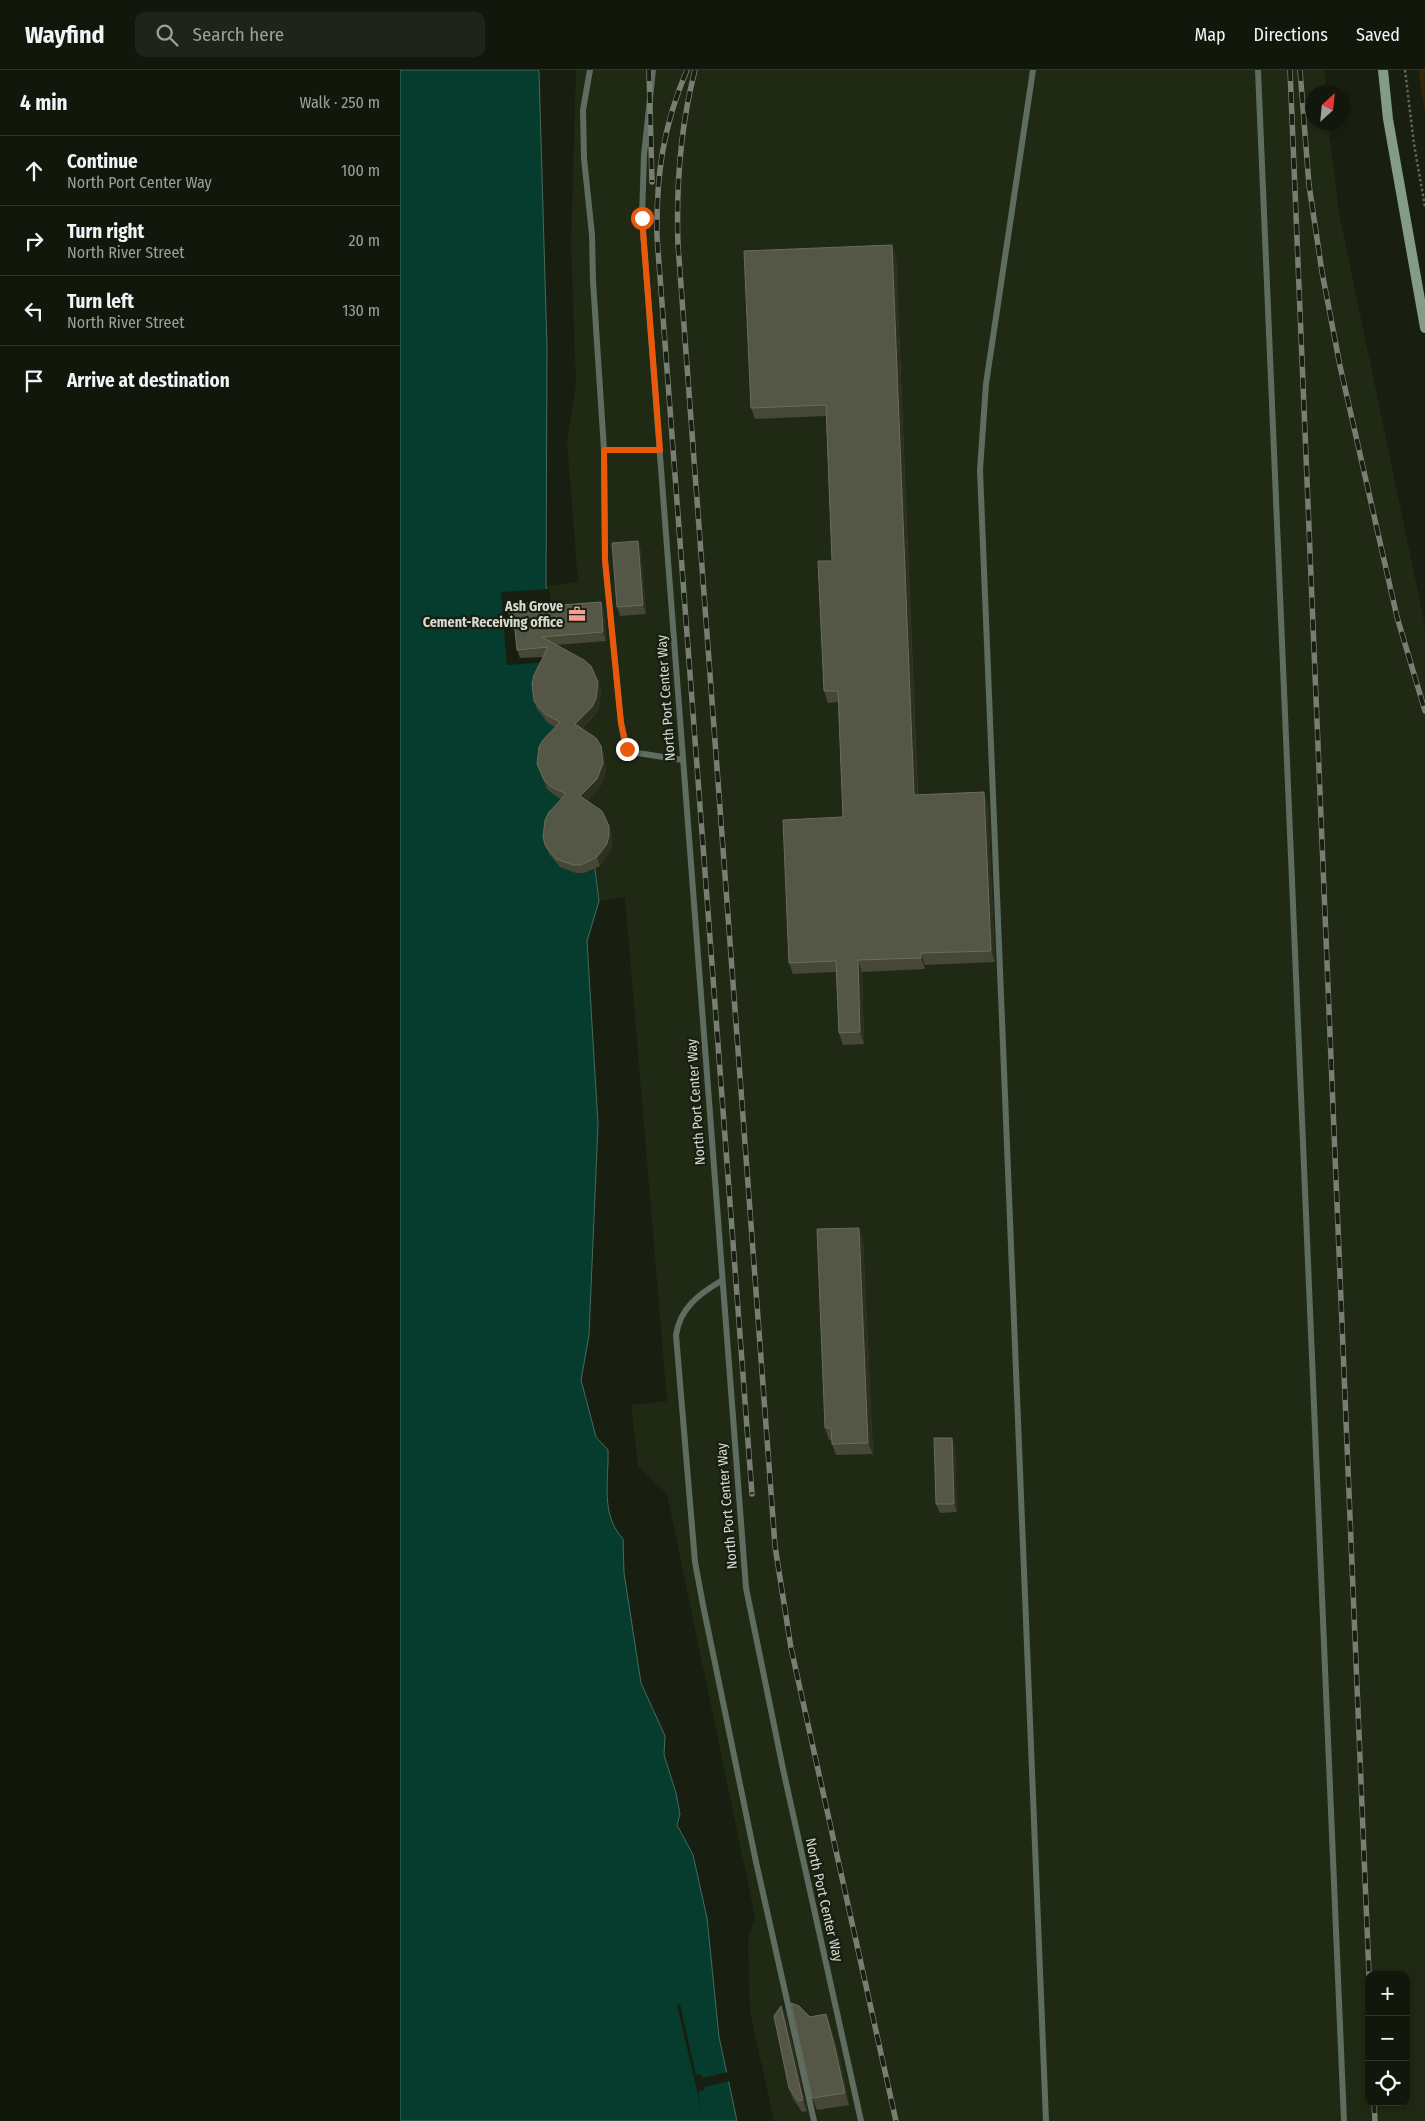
<!DOCTYPE html>
<meta charset="utf-8">
<style>
body{margin:0;font-family:"Fira Sans Condensed",sans-serif;background:#1f241a;color:#f1f3f6}
.controls{position:absolute;right:15px;bottom:15px;display:grid;overflow:hidden;border-radius:10px;box-shadow:0 2px 8px #0003}
.controls button{width:45px;height:45px;display:grid;place-items:center;padding:0;border:0;border-bottom:1px solid #31362d;background:#12170c;color:#f1f3f6;font:25px sans-serif}
.compass{position:absolute;left:905px;top:15px;width:45px;height:45px;border-radius:50%;background:#12170c;box-shadow:0 2px 8px #0003;rotate:27deg}
.stop{position:absolute;width:15px;height:15px;margin:-11px;border:4px solid #ea580c;border-radius:50%;background:#fff}
.stop.end{background:#ea580c;border-color:#fff;box-shadow:0 1px 5px #0008}
.list{margin:0;padding:0;list-style:none}
h2{display:flex;justify-content:space-between;align-items:center;height:65px;margin:0;padding:0 20px;font-size:21px}
h2 small{font-size:16px;font-weight:400;color:#9c9f9d}
.list li{display:grid;grid-template-columns:32px 1fr auto;gap:15px;align-items:center;box-sizing:border-box;height:70px;padding:0 20px;border-top:1px solid #31362d}
.list b{display:block;font-size:19px;white-space:nowrap}
.list p{margin:0;font-size:16px;white-space:nowrap;color:#9c9f9d}
.list em{font-size:16px;font-style:normal;color:#9c9f9d}
.icon{flex:none;width:28px;height:28px;fill:none;stroke:currentColor;stroke-width:2;stroke-linecap:round;stroke-linejoin:round}
.map{position:relative;flex:none;width:1025px;height:2051px;overflow:hidden}
header{display:flex;align-items:center;gap:30px;box-sizing:border-box;height:70px;padding:0 25px;background:#12170c;border-bottom:1px solid #31362d}
header strong{font-size:24px}
nav{display:flex;gap:28px;margin-inline-start:auto;font-size:18px}
.search{width:350px;height:45px;background:#1f241a;display:flex;align-items:center;gap:12px;box-sizing:border-box;padding:0 18px;border-radius:10px;color:#9c9f9d;font-size:19px}
main{display:flex}
aside{flex:1;background:#12170c}
.map>svg:first-child{display:block}
</style>
<header>
<strong>Wayfind</strong>
<div class="search"><svg class="icon" aria-label="search" viewBox="0 0 24 24"><circle cx="10" cy="10" r="6"/><path d="M15 15l6 6"/></svg>Search here</div>
<nav><a>Map</a><a>Directions</a><a>Saved</a></nav>
</header>
<main>
<aside>
<h2>4 min<small>Walk · 250 m</small></h2>
<ul class="list">
<li><svg class="icon" aria-label="ahead" viewBox="0 0 24 24"><path d="M12 20V5M6 11l6-6 6 6"/></svg><div><b>Continue</b><p>North Port Center Way</p></div><em>100 m</em></li>
<li><svg class="icon" aria-label="right" viewBox="0 0 24 24"><path d="M7 20v-9h11M14 6l5 5-5 5"/></svg><div><b>Turn right</b><p>North River Street</p></div><em>20 m</em></li>
<li><svg class="icon" aria-label="left" viewBox="0 0 24 24"><path d="M17 20v-9H6M10 6l-5 5 5 5"/></svg><div><b>Turn left</b><p>North River Street</p></div><em>130 m</em></li>
<li><svg class="icon" aria-label="arrive" viewBox="0 0 24 24"><path d="M6 21V4h12l-3 4 3 4H6"/></svg><div><b>Arrive at destination</b></div></li>
</ul>
</aside>
<div class="map">
<svg width="1025" height="2051" viewBox="0 0 1025 2051">
<rect width="100%" height="100%" fill="#181f10"/>
<!-- built -->
<path fill="#1f2914" fill-rule="evenodd" d="M 176,0 L 925,0 L 926,22 L 912,22 L 912,52 L 928,53 L 939,143 L 1025,556 L 1025,2051 L 374,2051 L 350,1942 L 348,1870 L 355,1847 L 267,1424 L 238,1396 L 231,1335 L 267,1331 L 225,827 L 199,831 L 180,683 L 157,584 L 146,516 L 178,512 L 167,371 L 176,315 L 171,175 ZM 969,1905 L 1006,1905 L 1006,2032 L 969,2032 Z"/>
<!-- green -->
<path fill="#322709" d="M 1019,0 L 1025,0 L 1025,42 L 1019,5 Z"/>
<!-- water -->
<path fill="#053c2d" stroke="#446c5e" d="M 0,0 L 138,0 L 139,2 L 147,278 L 146,516 L 157,584 L 180,683 L 199,831 L 187,871 L 198,1054 L 189,1265 L 181,1310 L 196,1367 L 208,1380 C 209,1411 200,1444 223,1469 L 224,1503 L 241,1613 L 265,1666 L 264,1685 L 276,1723 L 280,1744 L 277,1755 L 293,1785 L 307,1848 L 319,1967 L 337,2051 L 0,2051 Z"/>
<!-- pier -->
<path fill="#181f10" d="M 149,519 L 161,591 L 107,595 L 101,522 Z
M 280,1934 L 296,2005 L 301,2004 L 302,2008 L 329,2002 L 331,2011 L 304,2017 L 305,2020 L 298,2022 L 304,2051 L 277,1935 Z"/>
<g fill="none" stroke-linecap="round" stroke-linejoin="round">
<!-- path -->
<path stroke="#61675a" stroke-width="2.5" stroke-dasharray="2.5 2.5" stroke-linecap="butt" d="M 1005,0 L 1014,74 L 1025,137"/>
<!-- service -->
<path stroke="#5e6d60" stroke-width="6" d="M 190,0 L 183,40 L 184,88 L 192,165 L 193,211 L 204,380 L 205,490 L 221,653 L 225,675 L 231,682 L 283,690
M 253,0 L 244,85 L 242,148 L 346,1518 L 383,1699 L 461,2051
M 633,0 L 586,314 L 580,400 L 646,2051
M 858,0 L 944,2051
M 204,380 L 260,380
M 321,1211 C 299,1224 280,1238 276,1265 L 295,1492 L 303,1535 L 356,1792 L 414,2051"/>
<!-- secondary -->
<path stroke="#839b87" stroke-width="10" d="M 983,0 L 988,49 L 1025,258"/>
<!-- rail casing -->
<g stroke="#787e71" stroke-width="5.5">
<path id="rail" d="M 249,0 L 252,112
M 287,0 C 263,56 256,106 257,167 L 352,1424
M 295,0 C 280,58 276,116 278,175 L 375,1476 L 391,1578 L 496,2051
M 890,0 L 969,1905
M 900,0 L 909,115 L 922,202 L 940,296 L 997,547 L 1025,641
M 974,2032 L 975,2051"/>
</g>
<!-- rail -->
<use href="#rail" stroke="#181f10" stroke-width="4" stroke-dasharray="11" stroke-linecap="butt"/>
</g>
<!-- wall -->
<path fill="#464736" d="M 496,186 L 518,725 L 588,734 L 595,892 L 525,895 L 525,899 L 462,902 L 464,974 L 443,975 L 439,963 L 436,902 L 393,904 L 389,893 L 443,747 L 438,632 L 428,633 L 424,621 L 432,491 L 426,346 L 355,349 L 351,338 Z
M 238,471 L 241,480 L 246,544 L 220,546 L 217,537 Z
M 201,532 L 204,540 L 206,571 L 156,575 L 198,612 L 201,621 L 199,638 L 195,645 L 182,659 L 201,676 L 204,684 L 206,701 L 200,717 L 187,731 L 209,756 L 212,765 L 212,774 L 210,782 L 200,796 L 184,803 L 176,803 L 160,797 L 149,784 L 145,775 L 161,729 L 154,725 L 147,719 L 137,694 L 155,657 L 148,653 L 137,639 L 134,631 L 144,587 L 120,588 L 117,580 L 115,560 L 113,560 L 110,552 L 136,537 Z
M 463,1169 L 473,1384 L 436,1385 L 432,1374 L 432,1370 L 429,1370 L 425,1358 Z
M 552,1368 L 555,1376 L 557,1442 L 540,1443 L 536,1434 Z
M 381,1936 L 386,1947 L 407,2041 L 402,2042 L 393,2029 L 389,2018 Z
M 426,1944 L 430,1955 L 440,1989 L 449,2035 L 417,2040 L 412,2028 L 410,1947 Z"/>
<!-- shaded-wall -->
<path fill="#2d3020" d="M 492,175 L 496,186 L 518,736 L 514,725 Z
M 238,471 L 241,480 L 246,544 L 243,535 Z
M 201,532 L 204,540 L 206,571 L 203,562 Z
M 198,612 L 201,621 L 199,638 L 195,645 L 178,663 L 175,654 Z
M 201,676 L 204,684 L 206,701 L 200,717 L 183,735 L 180,726 Z
M 584,722 L 588,734 L 595,892 L 591,881 Z
M 209,756 L 212,765 L 212,774 L 210,782 L 200,796 L 197,787 Z
M 521,883 L 525,895 L 525,899 L 521,888 Z
M 458,890 L 462,902 L 464,974 L 460,962 Z
M 459,1158 L 463,1169 L 473,1384 L 468,1373 Z
M 552,1368 L 555,1376 L 557,1442 L 554,1434 Z
M 381,1936 L 386,1947 L 407,2041 L 403,2030 Z
M 426,1944 L 430,1955 L 440,1989 L 449,2035 L 445,2023 Z"/>
<!-- building -->
<path fill="#555746" stroke="#6a6c5c" d="M 492,175 L 514,725 L 584,722 L 591,881 L 521,883 L 521,888 L 458,890 L 460,962 L 439,963 L 436,891 L 389,893 L 383,750 L 443,747 L 438,621 L 424,621 L 418,491 L 432,491 L 426,335 L 351,338 L 344,181 Z
M 238,471 L 243,535 L 217,537 L 212,473 Z
M 135,532 L 135,537 L 201,532 L 203,562 L 142,567 L 184,590 L 191,596 L 198,612 L 196,629 L 192,637 L 175,654 L 196,668 L 201,676 L 203,693 L 197,709 L 180,726 L 202,741 L 209,756 L 209,765 L 207,774 L 197,787 L 181,795 L 173,795 L 156,789 L 145,775 L 143,767 L 145,750 L 149,742 L 166,724 L 150,716 L 144,710 L 137,694 L 139,677 L 143,670 L 160,652 L 145,644 L 134,631 L 132,614 L 134,605 L 148,577 L 117,580 L 114,551 L 110,552 L 108,535 Z
M 459,1158 L 468,1373 L 432,1374 L 431,1358 L 425,1358 L 417,1159 Z
M 534,1368 L 552,1368 L 554,1434 L 536,1434 Z
M 391,1933 L 399,1936 L 410,1947 L 426,1944 L 435,1978 L 445,2023 L 412,2028 Z
M 381,1936 L 403,2030 L 398,2031 L 389,2018 L 374,1946 Z"/>
<g fill="none" stroke-linecap="round" stroke-linejoin="round">
<!-- route -->
<path stroke="#ea580c" stroke-width="6" d="M 227,679 L 221,653 L 205,490 L 204,380 L 260,380 L 242,148"/>
</g>
<!-- icons -->
<defs>
<g id="office-bare" transform="scale(1.35)"><path d="M-6-3h4V-5.5h4V-3h4V5H-6ZM-1-4.5V-3h2v-1.5ZM-6 0V1H6V0Z" fill="#f59d8f" stroke="#181f10" stroke-width="2.5" paint-order="stroke"/></g>
</defs>
<g fill-rule="evenodd">
<use href="#office-bare" x="177" y="544"/>
</g>
<g text-anchor="middle" dominant-baseline="central" stroke-width="4.5" stroke-linejoin="round" paint-order="stroke">
<!-- poi labels -->
<g font-size="14" font-weight="bold" fill="#d6dbd1" stroke="#181f10" text-anchor="end">
<text x="163" y="536">Ash Grove<tspan x="163" dy="16">Cement-Receiving office</tspan></text>
</g>
<!-- street labels -->
<g font-size="14" fill="#d6dbd1" stroke="#181f10">
<text transform="translate(266 628) rotate(-94)">North Port Center Way</text>
<text transform="translate(296 1032) rotate(-94)">North Port Center Way</text>
<text transform="translate(327 1436) rotate(-95)">North Port Center Way</text>
<text transform="translate(424 1830) rotate(77)">North Port Center Way</text>
</g>
</g>
</svg>
<div class="controls">
<button>+</button>
<button>−</button>
<button><svg class="icon" aria-label="locate" viewBox="0 0 24 24"><circle cx="12" cy="12" r="6"/><path d="M12 2v4M12 18v4M2 12h4M18 12h4"/></svg></button>
</div>
<svg class="compass" viewBox="-18 -18 36 36"><path d="M0-13l5 13h-10z" fill="#e53935"/><path d="M0 13l5-13h-10z" fill="#9c9f9d"/></svg>
<div class="stop" style="left:242px;top:148px"></div>
<div class="stop end" style="left:227px;top:679px"></div>
</div>
</main>
